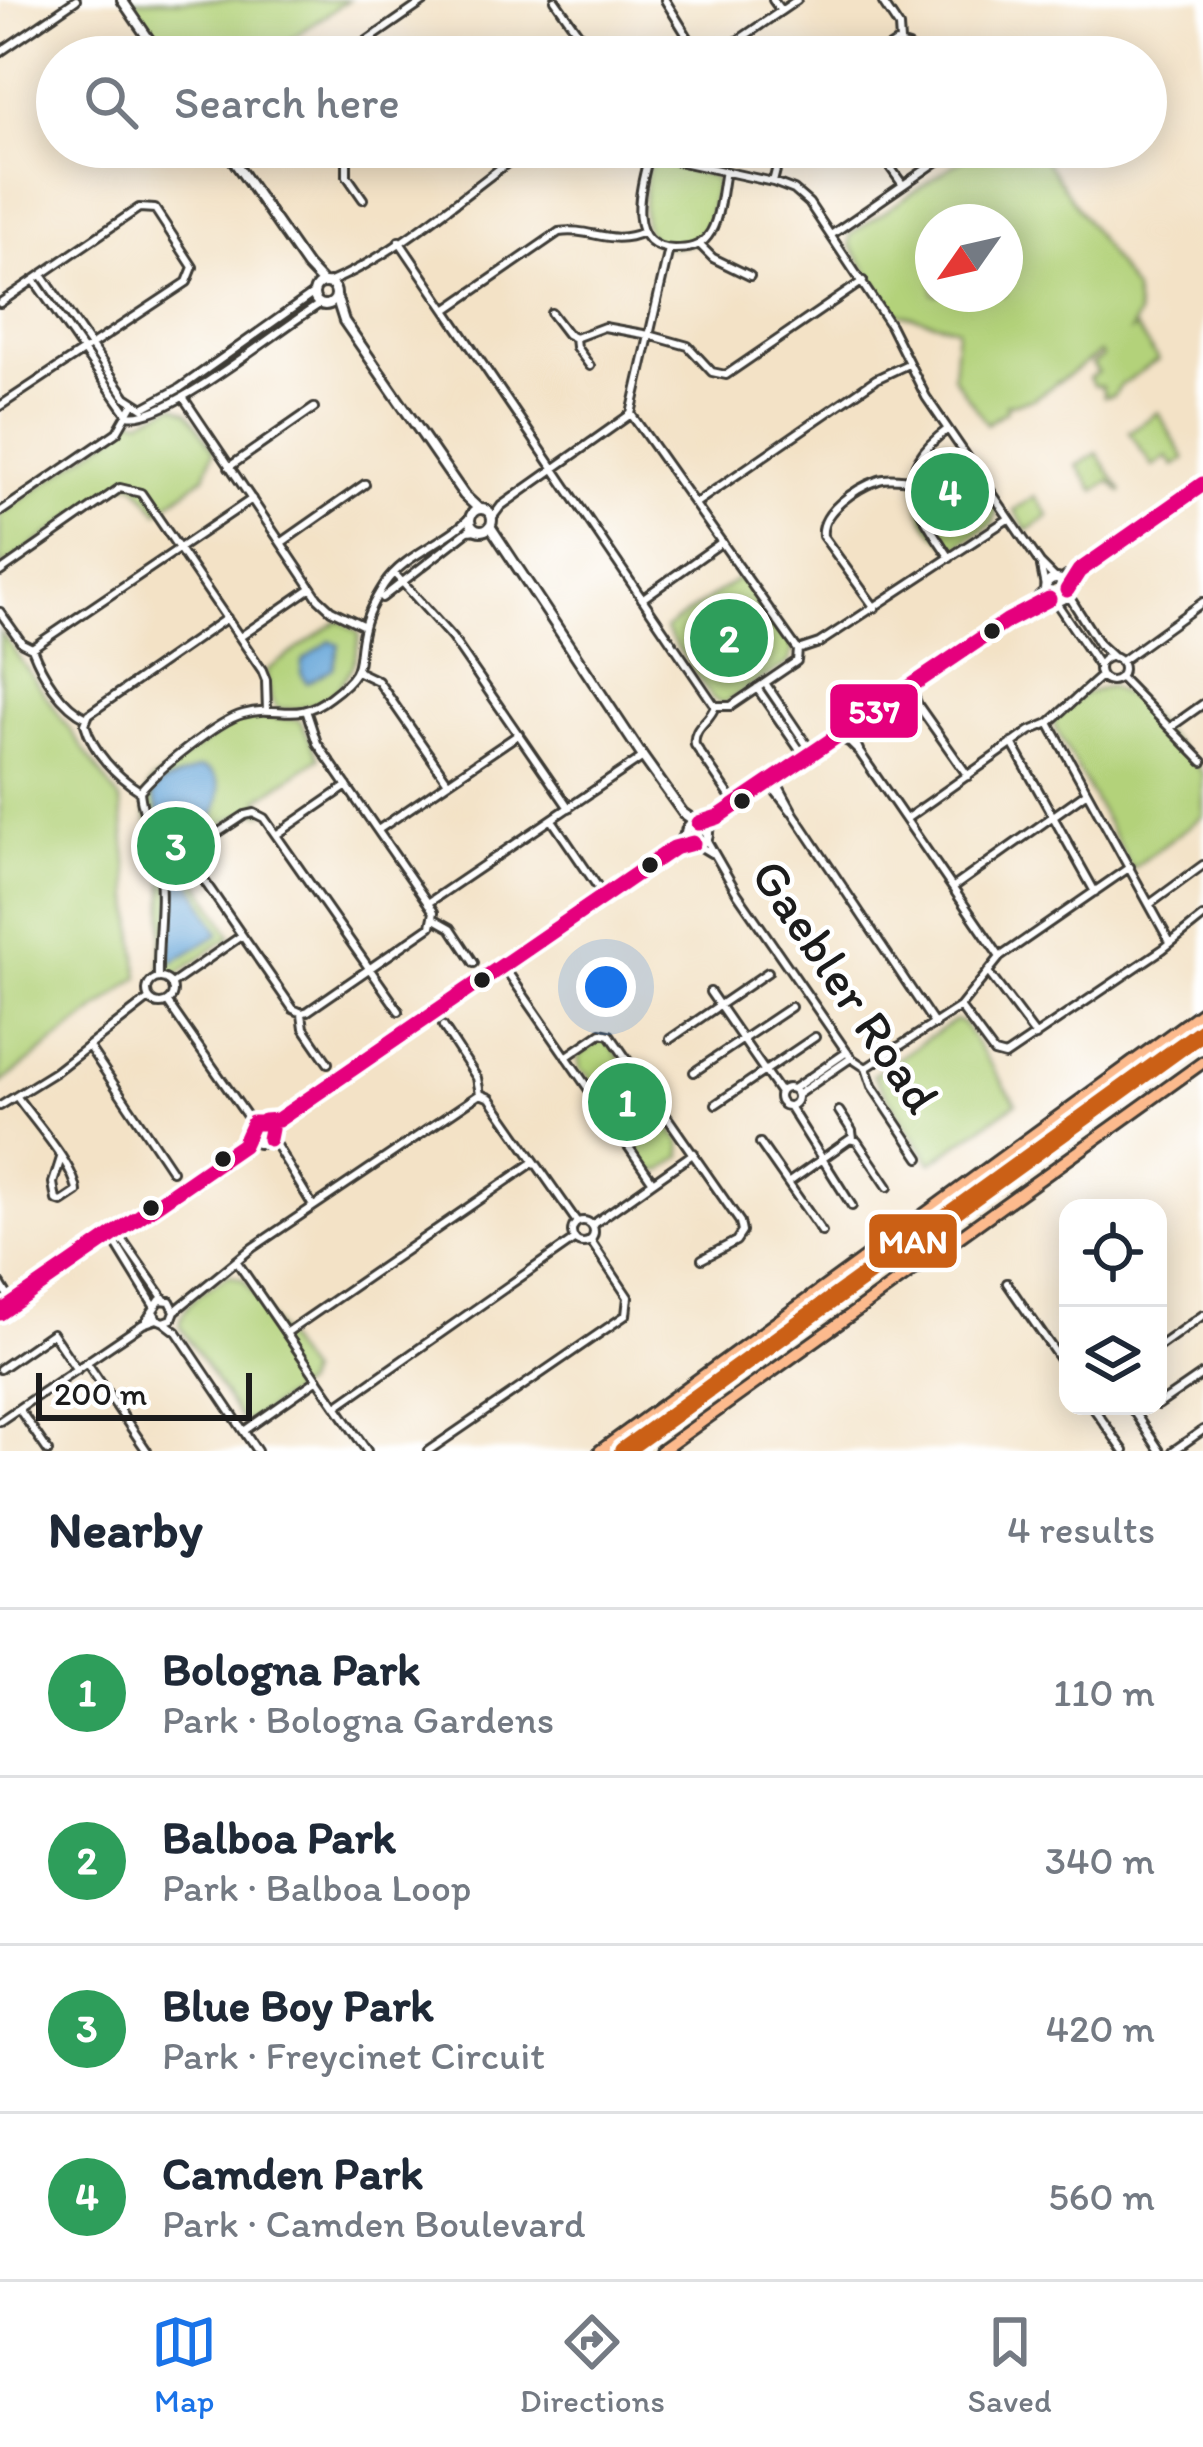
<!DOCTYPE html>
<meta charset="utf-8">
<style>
body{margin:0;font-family:Itim,sans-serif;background:#f6f6f7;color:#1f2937}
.controls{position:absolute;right:36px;bottom:36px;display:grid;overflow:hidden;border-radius:24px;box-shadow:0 6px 30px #0003}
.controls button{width:108px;height:108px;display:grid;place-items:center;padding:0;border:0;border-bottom:3px solid #e0e1e3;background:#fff;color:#1f2937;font:60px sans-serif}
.compass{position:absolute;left:915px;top:204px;width:108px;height:108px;border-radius:50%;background:#fff;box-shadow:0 6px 30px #0003;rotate:236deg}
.scale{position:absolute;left:36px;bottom:30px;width:216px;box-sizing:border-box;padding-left:12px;border:6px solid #1c1c1c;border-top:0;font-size:33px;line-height:42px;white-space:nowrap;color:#1c1c1c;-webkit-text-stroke:9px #fff;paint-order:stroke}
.you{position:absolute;left:606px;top:987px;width:42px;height:42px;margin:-30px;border:9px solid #fff;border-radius:50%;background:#1a73e8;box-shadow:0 0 0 18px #1a73e833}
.badge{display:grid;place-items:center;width:78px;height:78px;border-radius:50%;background:#1a73e8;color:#fff;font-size:39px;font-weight:700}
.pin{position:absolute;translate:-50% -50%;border:6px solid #fff;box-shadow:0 3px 12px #0006}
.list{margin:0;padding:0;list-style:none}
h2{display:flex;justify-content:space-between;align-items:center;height:156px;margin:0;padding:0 48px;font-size:51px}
h2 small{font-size:39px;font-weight:400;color:#747a83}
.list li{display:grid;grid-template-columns:78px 1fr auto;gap:36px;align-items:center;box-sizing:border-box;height:168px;padding:0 48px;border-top:3px solid #e0e1e3}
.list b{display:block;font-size:45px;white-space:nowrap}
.list p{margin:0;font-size:39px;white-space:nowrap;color:#747a83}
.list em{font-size:39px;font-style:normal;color:#747a83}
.icon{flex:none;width:66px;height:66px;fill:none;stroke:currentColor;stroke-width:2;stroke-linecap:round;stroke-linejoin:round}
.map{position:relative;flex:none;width:1203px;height:1451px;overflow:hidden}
.search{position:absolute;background:#fff;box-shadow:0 6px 30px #0003;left:36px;right:36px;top:36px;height:132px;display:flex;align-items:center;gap:30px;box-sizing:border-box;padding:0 42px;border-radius:66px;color:#747a83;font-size:45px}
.sheet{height:828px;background:#fff}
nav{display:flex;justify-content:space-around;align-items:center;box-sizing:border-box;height:168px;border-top:3px solid #e0e1e3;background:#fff;font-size:33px;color:#747a83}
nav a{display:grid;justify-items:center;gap:6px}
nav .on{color:#1a73e8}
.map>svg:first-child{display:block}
</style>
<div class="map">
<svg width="1203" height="1451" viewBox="0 0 1203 1451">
<rect width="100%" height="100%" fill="#fff"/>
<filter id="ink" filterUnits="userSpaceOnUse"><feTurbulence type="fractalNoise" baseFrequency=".00833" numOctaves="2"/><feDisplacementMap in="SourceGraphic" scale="24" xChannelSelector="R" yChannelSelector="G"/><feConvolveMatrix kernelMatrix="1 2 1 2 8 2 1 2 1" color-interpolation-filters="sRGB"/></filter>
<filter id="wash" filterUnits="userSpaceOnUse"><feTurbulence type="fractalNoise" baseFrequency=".004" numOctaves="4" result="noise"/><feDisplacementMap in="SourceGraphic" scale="48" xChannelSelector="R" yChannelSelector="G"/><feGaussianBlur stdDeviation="2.7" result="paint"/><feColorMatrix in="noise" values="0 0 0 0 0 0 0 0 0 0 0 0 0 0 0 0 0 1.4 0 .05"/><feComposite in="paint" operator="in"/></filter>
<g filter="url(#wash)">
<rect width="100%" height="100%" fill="#f3e2c6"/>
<!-- green -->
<path fill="#b3d27a" stroke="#68774b" stroke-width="3" fill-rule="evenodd" d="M 130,0 L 348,0 L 265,57 L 169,57 Z
M 980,147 L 1036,147 L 1134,291 L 1138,315 L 1131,331 L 1136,328 L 1158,360 L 1121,385 L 1114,395 L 1104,397 L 1102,387 L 1093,385 L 1089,378 L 1098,372 L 1092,364 L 1102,357 L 1100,353 L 1033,399 L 1006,405 L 1007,410 L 987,424 L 953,376 L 957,328 L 895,312 L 850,245 L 850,235 ZM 933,222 L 1005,222 L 1005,294 L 933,294 Z
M 655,163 L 711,176 L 716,182 L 708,224 L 692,243 C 633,262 642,205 648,169 Z
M 174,405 L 188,412 L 214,450 L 205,476 L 158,512 L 134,483 L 119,485 L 0,568 L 0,515 L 118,433 L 129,417 L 141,420 Z
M 1158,412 L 1185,459 L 1174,466 L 1167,457 L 1153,467 L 1129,432 Z
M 945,439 L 951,443 L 997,510 L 993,523 L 955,547 C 913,532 898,457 945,439 Z
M 1097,453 L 1122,491 L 1121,492 L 1110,481 L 1095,491 L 1077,466 Z
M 1035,496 L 1049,516 L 1027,531 L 1014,510 Z
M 742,576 L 793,646 L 789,662 L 722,704 L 712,698 L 665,629 Z
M 339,620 L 359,633 C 359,678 323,715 277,708 L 271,700 L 266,671 Z
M 0,631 L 121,802 L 139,977 L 0,1084 Z
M 1109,686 L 1134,700 L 1203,773 L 1203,816 L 1132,869 L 1055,727 L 1054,720 L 1082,695 Z
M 265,717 L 300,720 L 319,758 L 259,799 L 266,811 L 263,813 C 235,807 214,833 192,849 L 191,869 L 231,936 L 176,975 L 166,975 L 161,967 C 162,936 166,902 163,871 C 160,841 132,810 152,781 L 234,722 Z
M 955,1020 L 963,1023 L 1016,1103 L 931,1163 L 873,1075 Z
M 605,1038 L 681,1143 L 682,1156 L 663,1170 L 652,1171 L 647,1166 L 588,1075 L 580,1070 L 578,1056 Z
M 229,1275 L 244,1280 L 307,1373 L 303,1385 L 250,1421 L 241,1420 L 180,1326 C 182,1300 209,1288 229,1275 Z"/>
<!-- water -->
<path fill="#65a5d8" stroke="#40607a" stroke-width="3" d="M 330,641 L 339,645 L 333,668 L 307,683 L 301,673 L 302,661 Z
M 200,768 C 225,773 221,797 214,816 L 188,830 L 176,849 L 180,872 L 190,880 L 219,934 L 173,962 L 169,957 L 174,891 L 164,828 L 153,795 L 159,785 Z"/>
</g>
<g filter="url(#ink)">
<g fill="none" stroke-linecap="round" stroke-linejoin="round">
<!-- minor casing -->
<g stroke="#3c3a36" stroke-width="12">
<path id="minor" d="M 555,0 L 595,57
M 665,0 L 700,57
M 773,0 L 781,11
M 883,3 L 899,27 L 900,42
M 0,52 L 76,0
M 344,57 L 426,0
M 707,57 L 721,52 L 797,0
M 875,57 L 896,43 L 909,47 L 918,57
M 333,147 L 338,155 L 353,156 L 367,147
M 613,147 L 773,182 L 794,190 L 809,203 L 890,325 L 926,397 L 1040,563 L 1057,580
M 649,155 C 641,186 623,248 674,249 C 688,249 700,247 708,236 C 720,221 721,189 725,171
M 347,156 L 347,176 L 363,199
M 885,160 L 903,185
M 687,163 L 691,147
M 773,182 L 782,147
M 831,235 L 958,147
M 399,241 L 715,706 L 731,706 L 797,661 L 798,650 L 631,414
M 699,244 L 713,258 L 750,276
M 42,275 L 126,397 L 143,408 L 180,388 L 314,293
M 34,280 L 128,415 C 165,424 282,326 320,304
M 328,283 C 398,254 467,191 529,147
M 0,303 L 139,208 L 155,209 L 193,267 L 187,282 L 0,406
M 446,310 L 559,232 C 590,227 611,247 643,232
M 551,313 L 567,334 L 575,338 L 576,347 L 590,366
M 575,338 L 604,327 L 649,335 L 688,346 L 712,372 L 726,375 L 863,281
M 183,397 L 318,598 L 331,610 L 364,626
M 948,429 C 887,474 916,506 950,558
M 229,467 L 314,408
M 696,503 L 876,379 L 908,364
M 0,512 L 117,432 L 133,404
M 492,518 L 501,506 L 631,414 L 669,249
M 281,543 L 365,484
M 1041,567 L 1045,587
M 0,572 L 120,488 L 141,493 L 262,670 L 266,680 L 267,711
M 394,573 L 452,638 L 569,808
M 1067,593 L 1099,644 L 1114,658
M 382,598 L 468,531 L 476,530
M 642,599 L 722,542
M 1055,601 L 1099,666
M 875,608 L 823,536 C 820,512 856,488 879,480 C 888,477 900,479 910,480
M 0,612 L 22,643 L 32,648 L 252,499
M 240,637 L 311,588
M 32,648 C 42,674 61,706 87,718
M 798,650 L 819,643 L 1008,519
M1099 669a12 12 0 1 1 24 0a12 12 0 1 1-24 0Z
M 1120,662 L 1203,602
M 357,671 L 378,681 L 448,782
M 1101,676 L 1049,723 L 1170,942
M 1120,677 L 1203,762
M 765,683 L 813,754
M 916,683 L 913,693 L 918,705 L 968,776
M 757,688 L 806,759
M 715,706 C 710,722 692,727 695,745 L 736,805
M 307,713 L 317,743 L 434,912 L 431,926 L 308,1011 L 302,1013 L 293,1009 L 194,866 L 195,848 L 245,815 L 254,813 L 264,818 L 399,1011
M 854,725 L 853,737 L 859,750
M 1172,726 L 1203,704
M 837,738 L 849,742 L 860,753 L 1000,957
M 1012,743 L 1095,892
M 775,779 L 794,814 L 935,1025
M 769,783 L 791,811
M 140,791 C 156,771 219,720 243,714 C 280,703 294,725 330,697 C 369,668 354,665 364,627 C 367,614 377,596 384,585 C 404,554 446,543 470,517
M 140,791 C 116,776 93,752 85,724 L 89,714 L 227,618
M 140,791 C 142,817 155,839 159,864 C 164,902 157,940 158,978
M 906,819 L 1030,731 L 1049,723
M 552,820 L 604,896
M 378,830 L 519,734
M 276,835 L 347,786
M 706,839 L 737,893 L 851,1058 L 866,1068 L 872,1086 L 920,1158
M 696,844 L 711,853
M 955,886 L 1087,792
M 428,903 L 643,757
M 1150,904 L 1203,865
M 435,919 L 451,928 L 474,963
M 504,967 L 653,1182
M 988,972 L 1036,1036
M147 991a13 13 0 1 1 26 0a13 13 0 1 1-26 0Z
M 172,984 L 241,936
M 710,992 L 780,1093
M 168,1003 L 247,1116 L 256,1121
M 960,1007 L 994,1053 L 1005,1056 L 1163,949 L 1203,917
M 302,1014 L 304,1028 L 328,1063
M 443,1026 L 477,1078 L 480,1094
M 670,1039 L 768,972
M 89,1047 L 172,1171
M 566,1057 L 601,1033 L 610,1035 L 740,1222 L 742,1232 L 736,1241 L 702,1259
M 866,1068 L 960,1007 L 1000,957 L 1130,867
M 694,1072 L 791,1007
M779 1097a9 9 0 1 1 18 0a9 9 0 1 1-18 0Z
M 793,1089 L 847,1052
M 480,1094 L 490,1098 L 577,1222
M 797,1095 L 851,1058
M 17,1097 C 33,1120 75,1166 77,1192 L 62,1202 L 56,1200 L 53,1183 L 61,1158
M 716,1104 L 815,1037
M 0,1106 L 55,1072 L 149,999
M 789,1106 L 852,1206
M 839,1111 L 852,1131 L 853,1139
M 271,1137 L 313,1206
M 760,1143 L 822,1232
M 788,1183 L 850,1139 L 857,1141 L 888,1187
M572 1232a11 11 0 1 1 22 0a11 11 0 1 1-22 0Z
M 592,1225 L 694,1153
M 117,1232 L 164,1299
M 111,1236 L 154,1306
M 237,1262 L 367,1451
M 0,1283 L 13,1304
M 1007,1283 L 1068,1371
M 175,1311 L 252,1248 L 480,1094
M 146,1321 L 160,1300 L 170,1301 L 175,1311 L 172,1319 L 164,1322 L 157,1319 L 153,1311
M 164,1322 L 177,1332 L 257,1451
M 286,1333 L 534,1162
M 1158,1347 L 1203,1315
M 87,1363 L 147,1451
M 0,1369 L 52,1333 L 77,1370
M 1158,1405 L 1203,1374
M 337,1406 L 575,1239
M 1092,1406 L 1124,1451
M 1130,1406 L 1160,1451
M 19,1409 L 48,1451
M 0,1421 L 143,1324 L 157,1319
M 244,1431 L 318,1379
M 428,1451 L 626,1315 L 628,1297 L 590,1240
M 1173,1451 L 1203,1430"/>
</g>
<!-- tertiary casing -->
<g stroke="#3c3a36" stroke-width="14">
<path id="tertiary" d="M 122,0 L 161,57
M 224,147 L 307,266 L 323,283
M314 294a11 11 0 1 1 22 0a11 11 0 1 1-22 0Z
M 336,296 L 344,321 L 464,495 L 479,509
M470 520a11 11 0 1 1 22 0a11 11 0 1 1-22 0Z
M 490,526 L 643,757 L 683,813 L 696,822
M1045 590a11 11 0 1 1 22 0a11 11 0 1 1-22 0Z
M 1061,581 L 1203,484
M686 833a11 11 0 1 1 22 0a11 11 0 1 1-22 0Z
M 707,829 L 736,805 L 1030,606 L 1045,592
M 271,1129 L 278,1120 L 674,848 L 686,833
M 0,1313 L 243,1145 L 253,1123 L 264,1121 L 271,1129 L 265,1143 L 258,1143 L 249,1136"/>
</g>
<!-- motorway casing -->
<g stroke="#3c3a36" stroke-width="16">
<path id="motorway" d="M 600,1451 L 1203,1011
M 661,1451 L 1203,1062"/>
</g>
<!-- minor -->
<use href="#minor" stroke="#fff" stroke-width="6"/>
<!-- tertiary -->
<use href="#tertiary" stroke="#fff" stroke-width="8"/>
<!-- motorway -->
<use href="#motorway" stroke="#fcba8d" stroke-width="10"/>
<!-- bus-1 casing -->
<g stroke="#fff" stroke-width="24">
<path id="bus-1" d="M 1067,590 L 1079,571 L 1203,484
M 699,823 L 718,817 L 1007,621 L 1049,599
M 264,1121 L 278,1120 L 674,848 L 693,843
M 0,1313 L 243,1145 L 253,1123 L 267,1123 L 271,1129 L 269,1139"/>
</g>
<!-- bus-1 -->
<use href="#bus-1" stroke="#e5007d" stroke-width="15"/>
<!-- rail-1 casing -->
<g stroke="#fff" stroke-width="27">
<path id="rail-1" d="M 623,1451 L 1203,1031"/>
</g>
<!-- rail-1 -->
<use href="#rail-1" stroke="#cb6015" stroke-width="18"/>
</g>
</g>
<!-- markers -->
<g fill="#1c1c1c" stroke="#fff" stroke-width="4.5">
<circle cx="992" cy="631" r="10"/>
<circle cx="742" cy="801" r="10"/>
<circle cx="650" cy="865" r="10"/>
<circle cx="482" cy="980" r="10"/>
<circle cx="223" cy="1159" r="10"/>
<circle cx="151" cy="1208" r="10"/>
</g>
<g text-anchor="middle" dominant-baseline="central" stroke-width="9" stroke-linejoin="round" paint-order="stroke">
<!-- street labels -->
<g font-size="51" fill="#1c1c1c" stroke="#fff">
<text transform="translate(846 986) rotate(56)">Gaebler Road</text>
</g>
</g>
<g stroke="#fff" stroke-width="4.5">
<rect x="828" y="682" width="92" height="58" rx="12" fill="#e5007d"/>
<rect x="867" y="1212" width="92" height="58" rx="12" fill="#cb6015"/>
</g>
<g font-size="33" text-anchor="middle" font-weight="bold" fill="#fff">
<text x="874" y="723">537</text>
<text x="913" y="1253">MAN</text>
</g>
</svg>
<div class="controls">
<button><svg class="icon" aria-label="locate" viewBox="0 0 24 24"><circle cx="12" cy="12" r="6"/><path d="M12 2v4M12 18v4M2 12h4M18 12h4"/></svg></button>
<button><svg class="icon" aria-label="layers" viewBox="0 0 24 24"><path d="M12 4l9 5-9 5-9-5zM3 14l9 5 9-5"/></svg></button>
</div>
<svg class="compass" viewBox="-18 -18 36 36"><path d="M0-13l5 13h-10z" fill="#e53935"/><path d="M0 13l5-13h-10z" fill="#747a83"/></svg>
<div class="scale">200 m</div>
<div class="you"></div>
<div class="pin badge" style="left:627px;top:1102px;background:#2e9e5b">1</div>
<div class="pin badge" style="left:729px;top:638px;background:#2e9e5b">2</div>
<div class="pin badge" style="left:176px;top:846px;background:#2e9e5b">3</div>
<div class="pin badge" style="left:950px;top:492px;background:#2e9e5b">4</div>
<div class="search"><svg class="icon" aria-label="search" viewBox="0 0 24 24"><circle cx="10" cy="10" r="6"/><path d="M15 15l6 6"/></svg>Search here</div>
</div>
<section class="sheet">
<h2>Nearby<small>4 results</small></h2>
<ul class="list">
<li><span class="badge" style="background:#2e9e5b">1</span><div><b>Bologna Park</b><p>Park · Bologna Gardens</p></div><em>110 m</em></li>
<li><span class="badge" style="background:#2e9e5b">2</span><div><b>Balboa Park</b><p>Park · Balboa Loop</p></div><em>340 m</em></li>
<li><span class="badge" style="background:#2e9e5b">3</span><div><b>Blue Boy Park</b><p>Park · Freycinet Circuit</p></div><em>420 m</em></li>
<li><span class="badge" style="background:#2e9e5b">4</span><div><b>Camden Park</b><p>Park · Camden Boulevard</p></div><em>560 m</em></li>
</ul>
</section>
<nav>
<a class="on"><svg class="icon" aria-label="map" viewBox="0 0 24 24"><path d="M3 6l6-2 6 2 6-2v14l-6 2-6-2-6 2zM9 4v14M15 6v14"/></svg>Map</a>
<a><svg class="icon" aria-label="directions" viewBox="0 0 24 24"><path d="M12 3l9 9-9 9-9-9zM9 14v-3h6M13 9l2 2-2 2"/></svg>Directions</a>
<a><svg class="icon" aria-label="saved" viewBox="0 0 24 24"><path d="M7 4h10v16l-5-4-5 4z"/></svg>Saved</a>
</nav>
